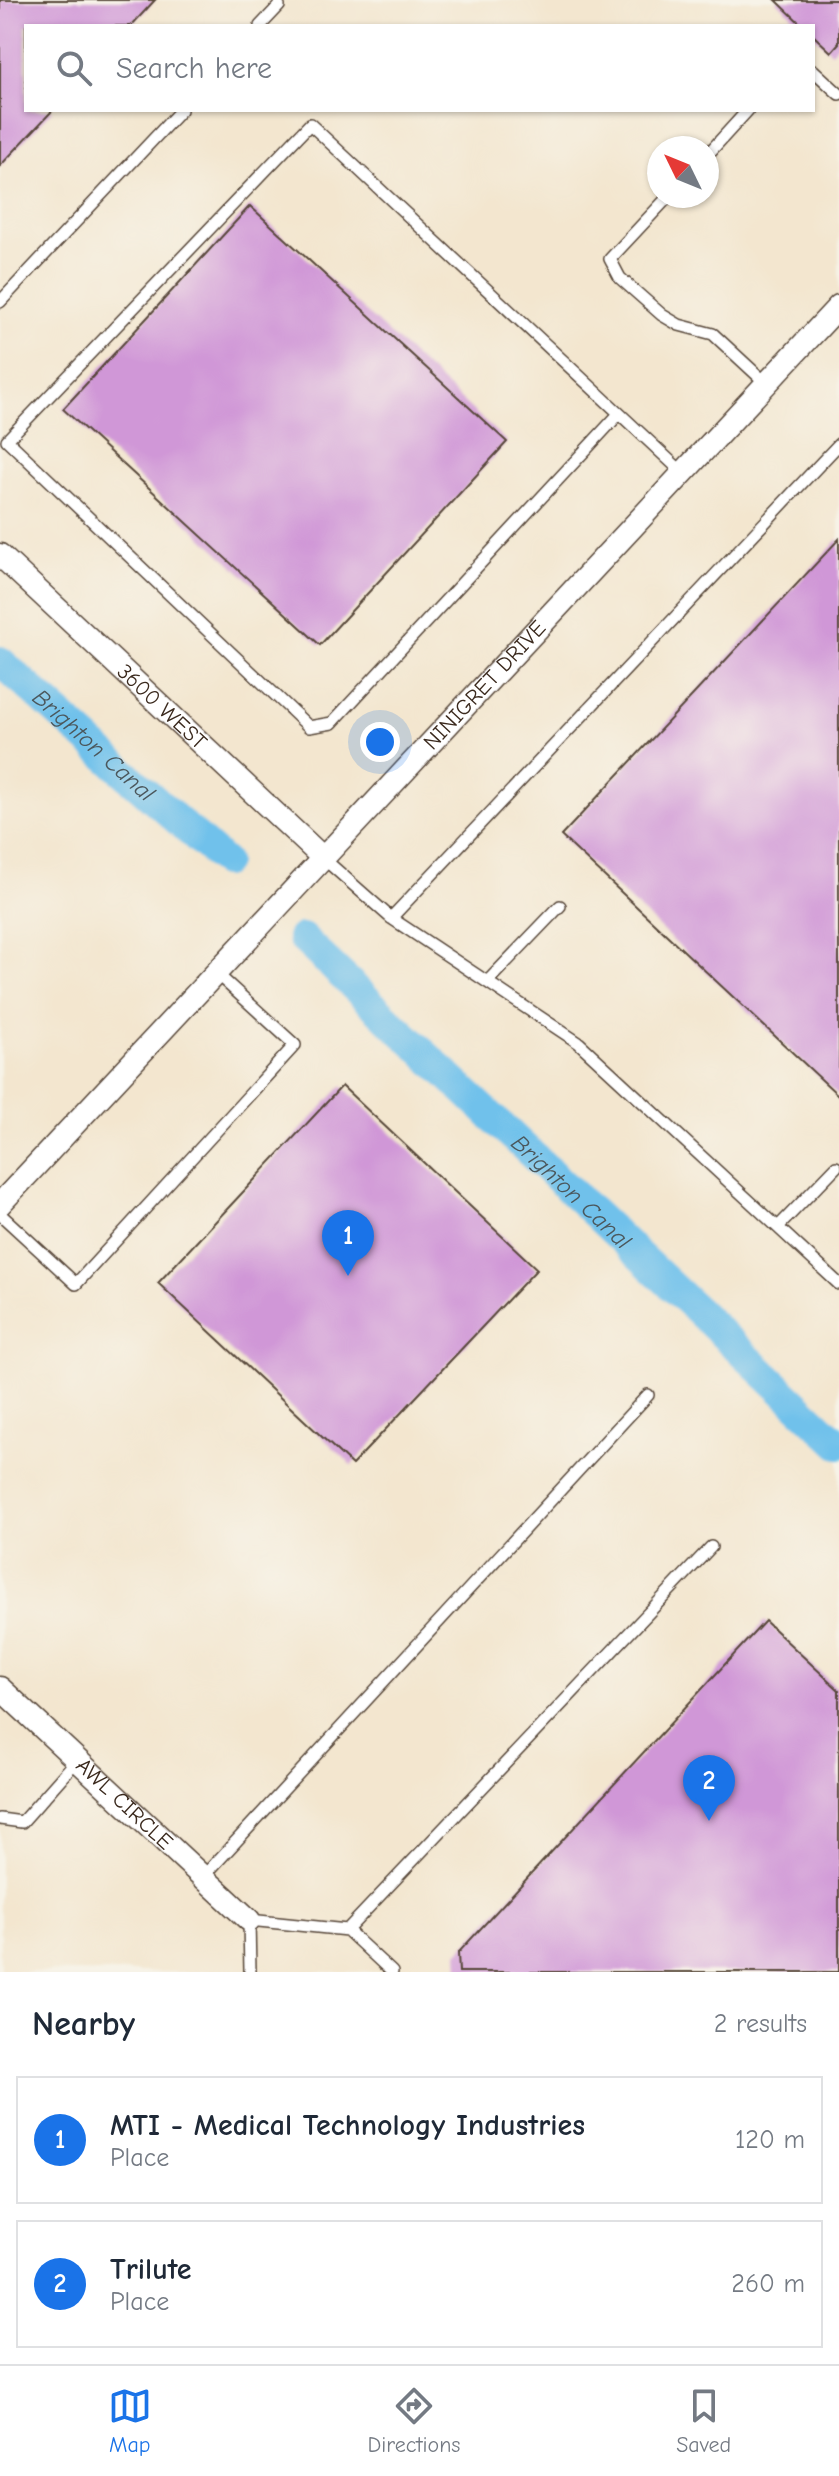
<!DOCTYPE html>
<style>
body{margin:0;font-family:"Comic Neue",sans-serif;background:#f6f6f7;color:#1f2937}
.compass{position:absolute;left:647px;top:136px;width:72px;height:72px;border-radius:50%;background:#fff;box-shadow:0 2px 6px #0004;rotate:313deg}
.you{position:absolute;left:380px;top:742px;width:28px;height:28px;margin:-20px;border:6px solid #fff;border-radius:50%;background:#1a73e8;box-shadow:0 0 0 12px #1a73e833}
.badge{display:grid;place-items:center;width:52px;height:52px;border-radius:50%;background:#1a73e8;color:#fff;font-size:26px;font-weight:700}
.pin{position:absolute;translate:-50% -66px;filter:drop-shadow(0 2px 4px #0008)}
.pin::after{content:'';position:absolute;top:42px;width:28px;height:24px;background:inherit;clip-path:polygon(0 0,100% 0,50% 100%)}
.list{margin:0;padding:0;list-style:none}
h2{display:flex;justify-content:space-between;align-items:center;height:104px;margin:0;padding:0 32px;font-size:34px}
h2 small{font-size:26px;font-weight:400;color:#747a83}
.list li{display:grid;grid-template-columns:52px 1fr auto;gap:24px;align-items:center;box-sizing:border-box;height:128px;margin:0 16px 16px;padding:0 16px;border:2px solid #e0e1e3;border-radius:0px}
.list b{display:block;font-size:30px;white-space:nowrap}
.list p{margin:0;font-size:26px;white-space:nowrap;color:#747a83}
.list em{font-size:26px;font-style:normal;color:#747a83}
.icon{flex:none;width:44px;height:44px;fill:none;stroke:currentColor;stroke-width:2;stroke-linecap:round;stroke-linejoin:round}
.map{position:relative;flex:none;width:839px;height:1972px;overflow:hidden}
.search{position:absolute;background:#fff;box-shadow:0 2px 6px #0004;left:24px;right:24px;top:24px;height:88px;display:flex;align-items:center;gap:20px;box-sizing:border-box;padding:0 28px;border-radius:0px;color:#747a83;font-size:30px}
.sheet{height:392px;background:#fff}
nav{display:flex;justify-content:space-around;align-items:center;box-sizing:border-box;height:112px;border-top:2px solid #e0e1e3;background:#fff;font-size:22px;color:#747a83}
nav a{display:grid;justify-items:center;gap:4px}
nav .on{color:#1a73e8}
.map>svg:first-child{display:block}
</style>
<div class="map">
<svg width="839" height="1972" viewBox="0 0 839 1972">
<rect width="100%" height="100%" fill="#f7f3e8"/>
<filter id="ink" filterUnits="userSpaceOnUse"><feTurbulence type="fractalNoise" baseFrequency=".0125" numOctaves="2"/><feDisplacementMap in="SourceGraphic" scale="16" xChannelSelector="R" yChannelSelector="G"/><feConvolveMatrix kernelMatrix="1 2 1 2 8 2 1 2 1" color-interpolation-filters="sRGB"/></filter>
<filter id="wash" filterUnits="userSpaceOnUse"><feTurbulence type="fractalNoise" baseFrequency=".006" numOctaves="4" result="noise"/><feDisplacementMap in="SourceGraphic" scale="32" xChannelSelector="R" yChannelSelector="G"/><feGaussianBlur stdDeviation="1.8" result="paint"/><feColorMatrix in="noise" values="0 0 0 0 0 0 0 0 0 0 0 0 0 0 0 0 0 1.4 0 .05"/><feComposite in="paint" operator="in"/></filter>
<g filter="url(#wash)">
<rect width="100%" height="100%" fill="#f3e6cf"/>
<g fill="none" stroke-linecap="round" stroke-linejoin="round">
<!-- canal -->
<g stroke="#70c1eb" stroke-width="30">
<path id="s1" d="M 0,661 L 224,862"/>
<path id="s2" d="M 302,938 L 839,1444"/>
</g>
</g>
<g id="blocks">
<!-- building -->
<path fill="#d097d7" d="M 0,0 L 155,0 L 131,26 L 26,26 L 26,110 L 53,110 L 0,166 Z
M 776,0 L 839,0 L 839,43 L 831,52 L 813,35 L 813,26 L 803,26 Z
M 250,206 L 507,442 L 320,645 L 63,409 Z
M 839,539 L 839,1096 L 561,836 Z
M 342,1086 L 537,1269 L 352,1465 L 158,1283 Z
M 765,1621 L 839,1690 L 839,1972 L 459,1972 L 458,1953 Z"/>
</g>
</g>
<g filter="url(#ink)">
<use href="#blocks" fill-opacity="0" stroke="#574639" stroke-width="2"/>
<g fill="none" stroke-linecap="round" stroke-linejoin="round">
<!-- lane casing -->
<g stroke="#574639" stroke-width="14">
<path id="lane" d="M 260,26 L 279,6
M 813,70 L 839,94
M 707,155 L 748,110
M 669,196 L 610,259 L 620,278 L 662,315 L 679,325 L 713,334 L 767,384
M 0,302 L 181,110
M 618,415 L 332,723 L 309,727 L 7,440 L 310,124 L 683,473
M 323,858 L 391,918 L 579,1043 L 839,1284
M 391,918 L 839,444
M 487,982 L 560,906
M 0,1214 L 76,1284 L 295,1045 L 216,973
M 778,1227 L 836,1167
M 0,1819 L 22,1822 L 77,1760
M 203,1877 L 648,1395
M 347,1930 L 392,1972
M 250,1972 L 249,1920 L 347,1930 L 711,1547"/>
</g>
<!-- street casing -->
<g stroke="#574639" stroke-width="25">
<g id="street">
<path id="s3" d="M 0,555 L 323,858"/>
<path id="s4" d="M 0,1204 L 839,306"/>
<path id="s5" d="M 0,1688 L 249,1920"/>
</g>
</g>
<!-- lane -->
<use href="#lane" stroke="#fff" stroke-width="11"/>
<!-- street -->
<use href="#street" stroke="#fff" stroke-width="22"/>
</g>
</g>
<g text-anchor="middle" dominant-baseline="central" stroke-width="6" stroke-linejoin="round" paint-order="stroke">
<!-- street labels -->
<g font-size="22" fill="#3b2a1e" stroke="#f7f3e8">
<text stroke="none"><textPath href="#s4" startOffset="710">NINIGRET DRIVE</textPath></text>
<text stroke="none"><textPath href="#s3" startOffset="222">3600 WEST</textPath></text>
<text stroke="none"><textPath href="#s5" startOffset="170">AWL CIRCLE</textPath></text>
</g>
<!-- water labels -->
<g font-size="24" font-style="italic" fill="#4b575c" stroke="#f7f3e8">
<text stroke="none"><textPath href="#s1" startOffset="126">Brighton Canal</textPath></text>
<text stroke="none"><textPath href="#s2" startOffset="370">Brighton Canal</textPath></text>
</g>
</g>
</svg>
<svg class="compass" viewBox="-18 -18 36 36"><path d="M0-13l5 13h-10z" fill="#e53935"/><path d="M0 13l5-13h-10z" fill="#747a83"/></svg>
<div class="you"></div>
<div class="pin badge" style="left:348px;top:1276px">1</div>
<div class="pin badge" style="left:709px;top:1821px">2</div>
<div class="search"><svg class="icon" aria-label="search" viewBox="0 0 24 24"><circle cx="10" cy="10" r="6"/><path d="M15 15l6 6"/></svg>Search here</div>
</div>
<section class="sheet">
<h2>Nearby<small>2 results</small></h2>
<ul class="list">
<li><span class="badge">1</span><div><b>MTI - Medical Technology Industries</b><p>Place</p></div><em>120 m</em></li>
<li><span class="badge">2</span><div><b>Trilute</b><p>Place</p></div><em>260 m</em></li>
</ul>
</section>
<nav>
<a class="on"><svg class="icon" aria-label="map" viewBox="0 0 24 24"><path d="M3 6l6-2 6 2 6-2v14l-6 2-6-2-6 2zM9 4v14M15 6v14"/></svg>Map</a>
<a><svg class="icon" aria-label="directions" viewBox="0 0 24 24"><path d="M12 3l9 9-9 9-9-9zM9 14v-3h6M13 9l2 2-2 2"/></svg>Directions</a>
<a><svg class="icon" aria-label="saved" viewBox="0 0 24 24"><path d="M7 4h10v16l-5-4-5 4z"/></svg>Saved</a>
</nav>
